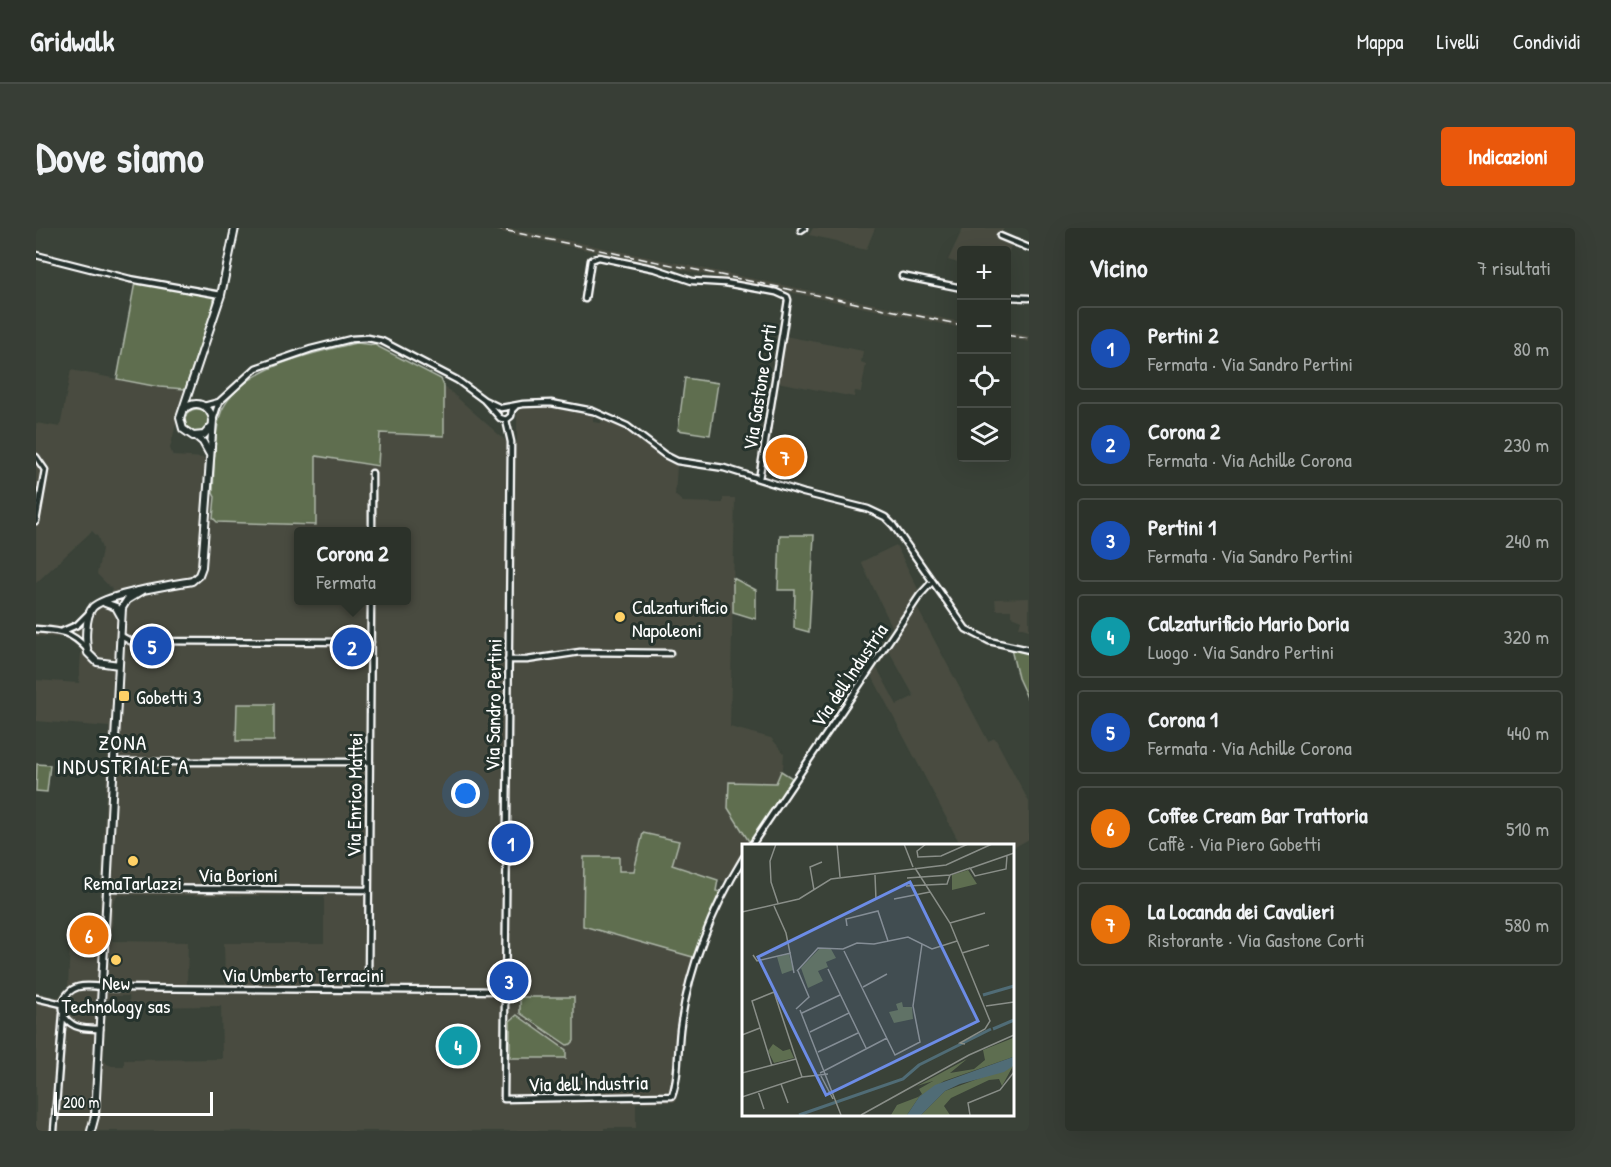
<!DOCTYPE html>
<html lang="it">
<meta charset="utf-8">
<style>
body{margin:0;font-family:"Patrick Hand",sans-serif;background:#383e36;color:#f1f3f6}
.controls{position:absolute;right:18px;top:18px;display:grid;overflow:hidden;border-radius:6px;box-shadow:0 6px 24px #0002}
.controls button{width:54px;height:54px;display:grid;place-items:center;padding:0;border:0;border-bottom:2px solid #484d47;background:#2c322a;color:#f1f3f6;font:30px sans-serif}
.scale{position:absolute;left:18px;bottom:15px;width:159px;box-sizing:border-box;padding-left:6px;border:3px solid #fff;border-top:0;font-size:16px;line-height:21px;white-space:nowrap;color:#fff;-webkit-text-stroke:4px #26332d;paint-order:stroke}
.you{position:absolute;left:430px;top:566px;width:21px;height:21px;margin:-15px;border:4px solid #fff;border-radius:50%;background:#1a73e8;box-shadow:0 0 0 9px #1a73e833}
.badge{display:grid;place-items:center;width:39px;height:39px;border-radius:50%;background:#ea580c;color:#fff;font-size:20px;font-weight:700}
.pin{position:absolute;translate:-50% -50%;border:3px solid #fff;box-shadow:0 2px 6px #0006}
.popup{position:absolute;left:258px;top:299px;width:117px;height:78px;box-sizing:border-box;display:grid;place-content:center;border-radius:6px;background:#2c322a;filter:drop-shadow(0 2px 4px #0005);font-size:20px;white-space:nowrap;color:#a6aaa8}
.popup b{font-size:22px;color:#f1f3f6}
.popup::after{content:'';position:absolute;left:50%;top:100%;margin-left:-12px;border:12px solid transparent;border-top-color:#2c322a}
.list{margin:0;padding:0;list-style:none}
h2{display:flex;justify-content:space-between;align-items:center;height:78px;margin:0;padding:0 24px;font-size:26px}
h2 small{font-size:20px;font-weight:400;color:#a6aaa8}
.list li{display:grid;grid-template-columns:39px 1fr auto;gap:18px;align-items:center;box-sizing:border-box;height:84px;margin:0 12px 12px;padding:0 12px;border:2px solid #484d47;border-radius:6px}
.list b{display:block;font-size:22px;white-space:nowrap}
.list p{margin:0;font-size:20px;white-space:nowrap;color:#a6aaa8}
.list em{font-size:20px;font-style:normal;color:#a6aaa8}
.icon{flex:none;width:33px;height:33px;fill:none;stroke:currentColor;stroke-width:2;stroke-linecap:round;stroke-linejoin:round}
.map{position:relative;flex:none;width:993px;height:903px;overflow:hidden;border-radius:6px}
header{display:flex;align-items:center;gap:36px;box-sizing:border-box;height:84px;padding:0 30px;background:#2c322a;border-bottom:2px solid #484d47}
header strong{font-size:28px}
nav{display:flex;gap:33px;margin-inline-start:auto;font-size:21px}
.intro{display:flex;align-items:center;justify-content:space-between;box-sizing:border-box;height:144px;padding:0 36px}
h1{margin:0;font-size:42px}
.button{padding:15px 27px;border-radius:6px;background:#ea580c;color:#fff;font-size:21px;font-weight:700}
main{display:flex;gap:36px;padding:0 36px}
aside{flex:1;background:#2c322a;border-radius:6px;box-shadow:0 6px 24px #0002}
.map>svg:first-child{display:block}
</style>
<header>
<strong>Gridwalk</strong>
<nav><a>Mappa</a><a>Livelli</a><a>Condividi</a></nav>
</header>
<div class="intro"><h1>Dove siamo</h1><a class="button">Indicazioni</a></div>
<main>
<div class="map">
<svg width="993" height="903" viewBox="0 0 993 903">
<rect width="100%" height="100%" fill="#3a4238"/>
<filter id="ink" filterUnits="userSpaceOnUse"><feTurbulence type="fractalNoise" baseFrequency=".0167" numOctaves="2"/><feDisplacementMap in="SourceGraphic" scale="12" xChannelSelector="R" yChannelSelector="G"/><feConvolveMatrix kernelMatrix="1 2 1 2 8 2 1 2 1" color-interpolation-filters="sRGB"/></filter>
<g filter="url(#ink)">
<!-- built -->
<path fill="#484c40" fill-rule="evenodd" d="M 445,0 L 472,0 L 925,94 L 925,100 Z
M 777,0 L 839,0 L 830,22 L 813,18 L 801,13 L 773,7 Z
M 927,0 L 968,0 L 964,8 L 977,14 L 971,28 L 970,22 L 926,22 L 925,36 L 912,32 Z
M 971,104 L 993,108 L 993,114 L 971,110 Z
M 749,108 L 827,123 L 825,134 L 830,136 L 825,164 L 819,163 L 818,169 L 741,154 Z
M 35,142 L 123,159 L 149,161 L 134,220 L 137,228 L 170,230 L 168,264 L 177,265 L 179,269 L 177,290 L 280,228 L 341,238 L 344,205 L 408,208 L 408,158 L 470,213 L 481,214 L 481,185 L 484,181 L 493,178 L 516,179 L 557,187 L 557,194 L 565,195 L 566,189 L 588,199 L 632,234 L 641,238 L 639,267 L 647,274 L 687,275 L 687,270 L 699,270 L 694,499 L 735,510 L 748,525 L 747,540 L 740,555 L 692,580 L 714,615 L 711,618 L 708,618 L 708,623 L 690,654 L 636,637 L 607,605 L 598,643 L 583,643 L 582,629 L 548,630 L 547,698 L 664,730 L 652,772 L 648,796 L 640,874 L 600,875 L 600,900 L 568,900 L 568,903 L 0,903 L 0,764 L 20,769 L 24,768 L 32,759 L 35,694 L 63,695 L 73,499 L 0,493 L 0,452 L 43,455 L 45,424 L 43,418 L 30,410 L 0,408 L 0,396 L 30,398 L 41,394 L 54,376 L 73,368 L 76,361 L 61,346 L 66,321 L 62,309 L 56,303 L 0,355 L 0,195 L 24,199 ZM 262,304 L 370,304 L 370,372 L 262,372 ZM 82,667 L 288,668 L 288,715 L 188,715 L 189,756 L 151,756 L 152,714 L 76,713 L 77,674 ZM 79,768 L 93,768 L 94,779 L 185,778 L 186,831 L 88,832 L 88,838 L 76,838 L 71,836 L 68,832 L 70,775 L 74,770 Z
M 860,317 L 883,363 L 877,372 L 952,513 L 959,510 L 993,574 L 993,611 L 977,620 L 976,618 L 925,618 L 835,446 L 861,409 L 825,334 ZM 853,423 L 878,468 L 861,477 L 841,440 Z
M 993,370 L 993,402 L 983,399 L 985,392 L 975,388 L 975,382 L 960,382 L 959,371 Z"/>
<!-- green -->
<path fill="#5e6e50" stroke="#aeb6a8" stroke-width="1.5" d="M 99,54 L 171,66 L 178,70 L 177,80 L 149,161 L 123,159 L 81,151 Z
M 320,115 L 339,117 L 405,151 L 408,158 L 408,208 L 344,205 L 342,238 L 280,228 L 280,297 L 181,294 L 177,290 L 179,269 L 177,265 C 178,244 178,200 186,182 C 208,138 277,125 320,115 Z
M 649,150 L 682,155 L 674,207 L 642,202 Z
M149 193a12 12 0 1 1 24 0a12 12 0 1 1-24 0Z
M 744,307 L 778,307 L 773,404 L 758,400 L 759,362 L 742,362 Z
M 697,350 L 720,362 L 720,391 L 697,384 Z
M 975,421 L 993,425 L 993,474 L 982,450 Z
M 201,476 L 238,476 L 238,513 L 200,513 Z
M 1,536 L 14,537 L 11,564 L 0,563 Z
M 745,543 L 756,550 L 714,615 L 692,580 L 693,554 L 740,555 Z
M 607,605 L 643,613 L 636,637 L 682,652 L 680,663 L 684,664 L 657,729 L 547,698 L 548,629 L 583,629 L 583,643 L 598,643 Z
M 484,769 L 538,769 L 538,813 L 535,816 L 531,817 L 484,785 Z
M 481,787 L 530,822 L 530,830 L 474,830 L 474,793 Z"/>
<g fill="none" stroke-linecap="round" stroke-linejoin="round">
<!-- street casing -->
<g stroke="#fff" stroke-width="9">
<path id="street" d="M 765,2 L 768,0
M 964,8 L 993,20
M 0,27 L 94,51 L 185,67
M 866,48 L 926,60
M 970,69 L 993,70
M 549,71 L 555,32 L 563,29 L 620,41 L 656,53 L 689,55 L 740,64 L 751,69 L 752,72 L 723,251
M 448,172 L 465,180 L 487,176 L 515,175 L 557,183 L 591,198 L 629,227 L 641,233 L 688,240 L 768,265 L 832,281 L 849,289 L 857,297 L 930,401 L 953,413 L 993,422
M 168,178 L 183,174
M 177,192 L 183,174 L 220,140 L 275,121 L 315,111 L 332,110 L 346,113 L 421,152 L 448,172 L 464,190 L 470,192
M 470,192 L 475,214 L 468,871 L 636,868 C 644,846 641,818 645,795 C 654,736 677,680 708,629
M 470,192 L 475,188 L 476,182 L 480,178
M 0,229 L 9,242 L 0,293
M 336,304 L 336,245
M 0,401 C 23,403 33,402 50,420
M 27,403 L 41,397 L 53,385
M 85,408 L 94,413 L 335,414
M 472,432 L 491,432 L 544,424 L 634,425
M 78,534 L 334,534
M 715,618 L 884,367 L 896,354
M 71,660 L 332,662
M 332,761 L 335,372
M 0,770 L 26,776
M 64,801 C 55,800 44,802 36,796 C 21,787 25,764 42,759 C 53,756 68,760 80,760 L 469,763
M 18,903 L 27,786"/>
</g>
<!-- secondary casing -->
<g stroke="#fff" stroke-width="10">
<path id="secondary" d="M 175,199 L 168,207 L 157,208 L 147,201 L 144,190 L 185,67 L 199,0
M 161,209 L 167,214 L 173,225
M 69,375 L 80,379 L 85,388
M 83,437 L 61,434 L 52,425 C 49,414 49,388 57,379 C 71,366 135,357 156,353 L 163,347 L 166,339 L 177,192 C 174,176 159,171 147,182
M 55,903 L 59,888 L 86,380 L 91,372 L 106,363"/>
</g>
<!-- street -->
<use href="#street" stroke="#26332d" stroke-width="4.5"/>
<!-- secondary -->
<use href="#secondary" stroke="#26332d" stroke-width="6"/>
<!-- rail -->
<path stroke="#fff" stroke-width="1.5" stroke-dasharray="9 4.5" stroke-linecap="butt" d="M 457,0 L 926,97
M 970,107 L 993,111"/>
</g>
</g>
<!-- markers -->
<g fill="#ffd166" stroke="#26332d" stroke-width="2">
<circle cx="584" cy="389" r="6"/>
<rect x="82" y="462" width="12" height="12" rx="3"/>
<circle cx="97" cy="633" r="6"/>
<circle cx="80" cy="732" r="6"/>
</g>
<g text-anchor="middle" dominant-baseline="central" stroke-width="6" stroke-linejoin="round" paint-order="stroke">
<!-- street labels -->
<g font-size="20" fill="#fff" stroke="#26332d">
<text transform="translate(723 159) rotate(-81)">Via Gastone Corti</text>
<text transform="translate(813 447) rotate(-56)">Via dell'Industria</text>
<text transform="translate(457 477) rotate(-89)">Via Sandro Pertini</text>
<text transform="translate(318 567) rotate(-89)">Via Enrico Mattei</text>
<text x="202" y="646">Via Borioni</text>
<text x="267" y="746">Via Umberto Terracini</text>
<text transform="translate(552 855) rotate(-1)">Via dell'Industria</text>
</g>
<!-- poi labels -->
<g font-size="20" fill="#fff" stroke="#26332d" text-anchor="start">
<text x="596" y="378">Calzaturificio<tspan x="596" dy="23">Napoleoni</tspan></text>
<text x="100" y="468">Gobetti 3</text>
<text x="97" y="654" text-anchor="middle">RemaTarlazzi</text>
<text x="80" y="754" text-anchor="middle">New<tspan x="80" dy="23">Technology sas</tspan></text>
</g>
<!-- neighbourhood labels -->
<g font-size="21" letter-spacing="1.5" fill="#fff" stroke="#26332d">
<text x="87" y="514">ZONA<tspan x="87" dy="24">INDUSTRIALE A</tspan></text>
</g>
</g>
<!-- overview -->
<g transform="translate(706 616)">
<rect width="272" height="272" fill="#3a4238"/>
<path d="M 226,26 L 235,40 L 210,46 L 210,31 ZM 77,105 L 89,105 L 94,114 L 84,118 L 86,123 L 76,127 L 81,137 L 66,144 L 59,124 ZM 47,110 L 51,126 L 40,130 L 35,113 ZM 160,158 L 161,163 L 170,163 L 171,175 L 152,179 L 147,168 L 156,166 L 154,160 ZM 271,194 L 271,213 L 202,237 L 177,253 L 165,271 L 149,271 L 155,261 L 176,253 L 180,250 L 177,245 L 191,237 L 175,242 L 225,215 L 208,229 L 232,225 L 243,216 L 241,206 ZM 31,200 L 41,207 L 48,205 L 52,214 L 32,219 L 26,207 ZM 271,222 L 260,242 L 257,235 L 247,236 L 209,254 L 202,262 L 208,271 L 179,271 L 203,247 Z" fill="#5e6e50"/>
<path d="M 271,213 L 271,222 L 262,228 L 218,240 L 203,247 L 179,271 L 165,271 L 177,253 L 193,241 Z" fill="#506c76"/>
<path fill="none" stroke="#506c76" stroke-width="3" d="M 241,151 L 272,142M 251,185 L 272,176M 57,271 L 161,235 L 177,221 L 249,185"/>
<path fill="none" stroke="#898e88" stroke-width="1.5" d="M 34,0 L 28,17 L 29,38 L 36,59M 95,0 L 98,33M 162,0 L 171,23M 184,0 L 175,7 L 176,13 L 199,12 L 226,0M 173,24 L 208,79 L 248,177 L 243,185 L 218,199 L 223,200M 228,24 L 233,32 L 264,25 L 265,12M 226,25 L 272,9M 133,31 L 134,56M 165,34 L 208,31 L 228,24M 164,42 L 205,40 L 208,31M 72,46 L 68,23 L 80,18M 152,55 L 188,48M 32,62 L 44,89 L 52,129M 0,68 L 57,55 L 89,35 L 204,21 L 250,0M 208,79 L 243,69M 105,82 L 104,75 L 136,67 L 146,97M 102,107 L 153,211 L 178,198 L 171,162 L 180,100M 220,109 L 247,101M 11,111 L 15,117 L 49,109M 86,125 L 124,204M 55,127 L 76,104 L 101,105 L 115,99 L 132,100 L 166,93 L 190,105 L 215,97M 121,143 L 145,130M 244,162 L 272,158M 54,165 L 67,153 L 56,127M 58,166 L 99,271M 60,169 L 98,151M 68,188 L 107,169M 0,191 L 18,184M 76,208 L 116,189M 30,222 L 10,157 L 32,148 L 60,233M 0,229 L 54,215M 78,229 L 145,194M 79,232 L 91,255M 39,240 L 46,259M 16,247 L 22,265M 0,253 L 60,233 L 86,230M 119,271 L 227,211 L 272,191M 228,271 L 226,259 L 258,246 L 272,228"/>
<path fill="#6c8ce6" fill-opacity="0.15" stroke="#6c8ce6" stroke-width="3" d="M 168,38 L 236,177 L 84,251 L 16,113 Z"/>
<rect width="272" height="272" fill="none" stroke="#fff" stroke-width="3"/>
</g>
</svg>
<div class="controls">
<button>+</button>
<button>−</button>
<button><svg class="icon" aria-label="locate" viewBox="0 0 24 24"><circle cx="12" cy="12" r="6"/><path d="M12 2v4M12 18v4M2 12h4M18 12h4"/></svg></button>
<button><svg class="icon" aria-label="layers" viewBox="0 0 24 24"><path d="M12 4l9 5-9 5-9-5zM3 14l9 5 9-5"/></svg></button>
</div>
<div class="scale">200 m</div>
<div class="you"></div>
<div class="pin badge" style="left:475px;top:615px;background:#1a4fb4">1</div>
<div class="pin badge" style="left:316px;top:419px;background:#1a4fb4">2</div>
<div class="popup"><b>Corona 2</b>Fermata</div>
<div class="pin badge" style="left:473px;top:753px;background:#1a4fb4">3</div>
<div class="pin badge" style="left:422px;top:818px;background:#0f9aa8">4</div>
<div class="pin badge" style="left:116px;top:418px;background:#1a4fb4">5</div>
<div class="pin badge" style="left:53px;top:707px;background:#e8710a">6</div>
<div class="pin badge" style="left:749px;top:229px;background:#e8710a">7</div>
</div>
<aside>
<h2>Vicino<small>7 risultati</small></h2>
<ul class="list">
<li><span class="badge" style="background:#1a4fb4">1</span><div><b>Pertini 2</b><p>Fermata · Via Sandro Pertini</p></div><em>80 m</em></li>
<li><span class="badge" style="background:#1a4fb4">2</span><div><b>Corona 2</b><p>Fermata · Via Achille Corona</p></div><em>230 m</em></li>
<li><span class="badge" style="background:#1a4fb4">3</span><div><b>Pertini 1</b><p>Fermata · Via Sandro Pertini</p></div><em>240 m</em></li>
<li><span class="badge" style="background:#0f9aa8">4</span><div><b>Calzaturificio Mario Doria</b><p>Luogo · Via Sandro Pertini</p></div><em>320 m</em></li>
<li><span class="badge" style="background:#1a4fb4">5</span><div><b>Corona 1</b><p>Fermata · Via Achille Corona</p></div><em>440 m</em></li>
<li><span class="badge" style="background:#e8710a">6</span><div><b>Coffee Cream Bar Trattoria</b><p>Caffè · Via Piero Gobetti</p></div><em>510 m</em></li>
<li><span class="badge" style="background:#e8710a">7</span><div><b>La Locanda dei Cavalieri</b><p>Ristorante · Via Gastone Corti</p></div><em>580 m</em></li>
</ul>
</aside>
</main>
